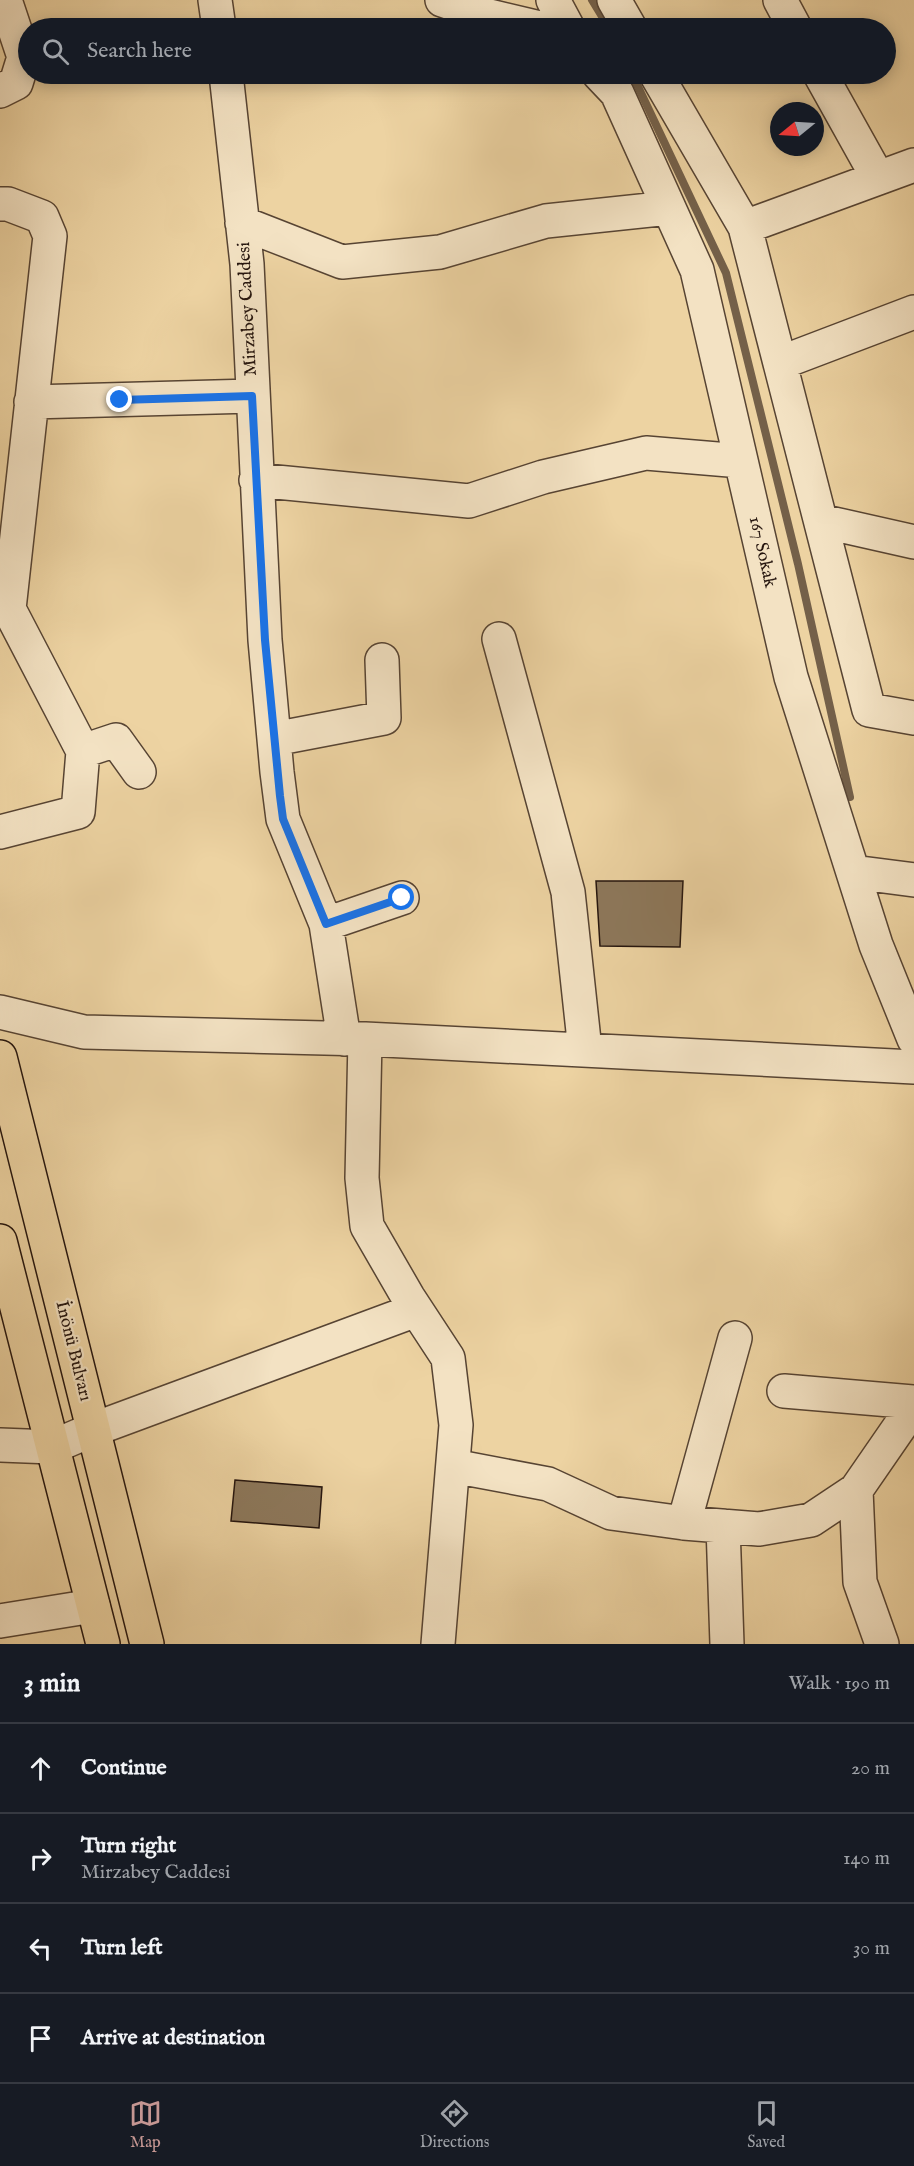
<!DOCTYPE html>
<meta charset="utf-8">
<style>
body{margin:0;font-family:"IM FELL English",serif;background:#242831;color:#f1f3f6}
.compass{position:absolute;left:770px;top:102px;width:54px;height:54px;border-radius:50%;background:#171b24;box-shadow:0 3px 15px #0003;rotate:252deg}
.stop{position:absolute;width:18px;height:18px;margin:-14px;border:4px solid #1a73e8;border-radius:50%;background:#fff}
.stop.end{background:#1a73e8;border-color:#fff;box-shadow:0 2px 6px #0008}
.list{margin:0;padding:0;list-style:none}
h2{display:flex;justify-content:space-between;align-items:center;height:78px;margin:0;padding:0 24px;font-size:26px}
h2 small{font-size:20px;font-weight:400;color:#9ea1a6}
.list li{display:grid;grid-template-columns:39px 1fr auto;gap:18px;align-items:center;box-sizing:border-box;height:90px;padding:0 24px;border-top:2px solid #363941}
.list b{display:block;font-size:22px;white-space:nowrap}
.list p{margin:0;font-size:20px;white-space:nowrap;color:#9ea1a6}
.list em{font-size:20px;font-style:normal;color:#9ea1a6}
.icon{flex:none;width:33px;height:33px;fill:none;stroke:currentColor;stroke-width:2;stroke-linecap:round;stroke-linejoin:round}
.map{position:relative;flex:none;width:914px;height:1644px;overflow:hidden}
.search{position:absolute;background:#171b24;box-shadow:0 3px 15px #0003;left:18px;right:18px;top:18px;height:66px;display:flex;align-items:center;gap:15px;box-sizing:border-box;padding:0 21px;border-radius:33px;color:#9ea1a6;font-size:22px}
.sheet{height:438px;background:#171b24}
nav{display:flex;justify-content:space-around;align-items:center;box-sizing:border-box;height:84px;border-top:2px solid #363941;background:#171b24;font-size:16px;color:#9ea1a6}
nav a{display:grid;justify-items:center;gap:3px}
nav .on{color:#c59692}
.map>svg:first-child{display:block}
</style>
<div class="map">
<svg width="914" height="1644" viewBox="0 0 914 1644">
<rect width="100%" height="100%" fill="#edd3a2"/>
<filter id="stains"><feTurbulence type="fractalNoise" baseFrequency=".00333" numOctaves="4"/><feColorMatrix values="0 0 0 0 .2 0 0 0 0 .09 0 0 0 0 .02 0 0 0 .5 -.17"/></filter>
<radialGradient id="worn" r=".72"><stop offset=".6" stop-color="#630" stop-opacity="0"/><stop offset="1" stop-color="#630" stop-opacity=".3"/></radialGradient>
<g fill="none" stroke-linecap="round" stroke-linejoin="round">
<!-- stream -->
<path stroke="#746049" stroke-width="8" d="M 592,0 L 609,28
M 632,74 L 726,273 L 798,564 L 850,797"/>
</g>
<!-- building -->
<path fill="#8d785b" stroke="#25150e" stroke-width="1.5" d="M 596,881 L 683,881 L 680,947 L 600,946 Z
M 235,1480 L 322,1487 L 319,1528 L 231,1521 Z"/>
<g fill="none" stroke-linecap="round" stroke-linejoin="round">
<!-- minor casing -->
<g stroke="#574433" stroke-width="36">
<path id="minor" d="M 215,0 L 219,28
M 442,0 L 485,15 L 540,28
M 553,0 L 568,28
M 614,0 L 630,28
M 780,0 L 795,28
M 226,74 L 247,264 L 265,640 L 277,772 L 283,819 L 326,924 L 344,1039
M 599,74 L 617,93 L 697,270 L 791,677 L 876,945 L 914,1039
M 656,74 L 745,227 L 869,710 L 914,718
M 820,74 L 878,178
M 0,91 L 16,83 L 24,57 L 5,0
M 0,204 L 8,204 L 42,217 L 50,236 L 9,609 L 83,751 L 116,740 L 139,772
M 242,223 L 342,262 L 440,252 L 546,221 L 669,208
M 745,227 L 914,165
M 780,363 L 914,312
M 31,402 L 252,396
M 256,480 L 469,501 L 543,477 L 646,453 L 741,461
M 821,521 L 914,542
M 499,639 L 568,892 L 585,1050
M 274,739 L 384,718 L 382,660
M 0,832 L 78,812 L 83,751
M 853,872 L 914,880
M 326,924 L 402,898
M 0,1012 L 84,1032 L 365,1039 L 914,1067
M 365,1039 L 362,1178 L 367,1226 L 408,1297 L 448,1358 L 456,1425 L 438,1644
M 784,1391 L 914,1402
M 0,1445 L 52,1447 L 92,1430 L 416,1310
M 453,1466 L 548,1484 L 611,1513 L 684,1523 L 759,1529 L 811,1520 L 856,1490
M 684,1523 L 735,1338
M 723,1526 L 727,1644
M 0,1621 L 93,1606
M 882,1644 L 860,1582 L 856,1490 L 914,1406"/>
</g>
<!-- major casing -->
<g stroke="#25150e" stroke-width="36">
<path id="major" d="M 0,1057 L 147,1644
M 0,1241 L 103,1644"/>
</g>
<!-- minor -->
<use href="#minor" stroke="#f3e2c3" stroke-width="33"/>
<!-- major -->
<use href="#major" stroke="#edd3a2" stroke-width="33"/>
</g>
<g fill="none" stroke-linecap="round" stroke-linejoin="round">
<!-- route -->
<path stroke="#1a73e8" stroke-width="8" d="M 120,400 L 252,396 L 265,640 L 280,796 L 283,819 L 326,924 L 402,898"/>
</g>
<g text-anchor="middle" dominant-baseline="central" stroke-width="4.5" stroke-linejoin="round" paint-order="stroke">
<!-- street labels -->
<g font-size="18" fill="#25150e" stroke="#f3e2c3">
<text transform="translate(248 309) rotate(-93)">Mirzabey Caddesi</text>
<text transform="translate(762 552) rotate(77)">167 Sokak</text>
<text transform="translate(73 1351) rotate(76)">İnönü Bulvarı</text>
</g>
</g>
<rect width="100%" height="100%" filter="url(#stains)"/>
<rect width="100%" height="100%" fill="url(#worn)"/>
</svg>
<svg class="compass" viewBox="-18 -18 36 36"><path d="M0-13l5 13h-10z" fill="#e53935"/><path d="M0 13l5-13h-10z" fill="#9ea1a6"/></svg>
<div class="stop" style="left:402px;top:898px"></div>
<div class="stop end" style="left:120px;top:400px"></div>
<div class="search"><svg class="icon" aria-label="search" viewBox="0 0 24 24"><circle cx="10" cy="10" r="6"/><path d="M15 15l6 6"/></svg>Search here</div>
</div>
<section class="sheet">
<h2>3 min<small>Walk · 190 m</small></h2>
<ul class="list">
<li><svg class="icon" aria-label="ahead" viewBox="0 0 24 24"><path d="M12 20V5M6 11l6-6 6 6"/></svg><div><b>Continue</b></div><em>20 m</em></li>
<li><svg class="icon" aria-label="right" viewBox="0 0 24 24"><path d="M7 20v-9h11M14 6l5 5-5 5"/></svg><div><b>Turn right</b><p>Mirzabey Caddesi</p></div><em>140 m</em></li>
<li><svg class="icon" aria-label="left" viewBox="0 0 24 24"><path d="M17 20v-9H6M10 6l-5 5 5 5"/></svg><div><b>Turn left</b></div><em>30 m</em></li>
<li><svg class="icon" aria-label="arrive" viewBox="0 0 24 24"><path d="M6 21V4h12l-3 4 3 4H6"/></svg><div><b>Arrive at destination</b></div></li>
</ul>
</section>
<nav>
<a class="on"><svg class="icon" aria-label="map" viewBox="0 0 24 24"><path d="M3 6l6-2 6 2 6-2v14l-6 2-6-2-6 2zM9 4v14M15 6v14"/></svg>Map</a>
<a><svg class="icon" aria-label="directions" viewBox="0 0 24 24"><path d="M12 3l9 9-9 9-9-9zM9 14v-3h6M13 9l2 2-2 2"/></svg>Directions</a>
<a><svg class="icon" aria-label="saved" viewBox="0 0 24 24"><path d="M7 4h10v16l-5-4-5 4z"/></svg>Saved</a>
</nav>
